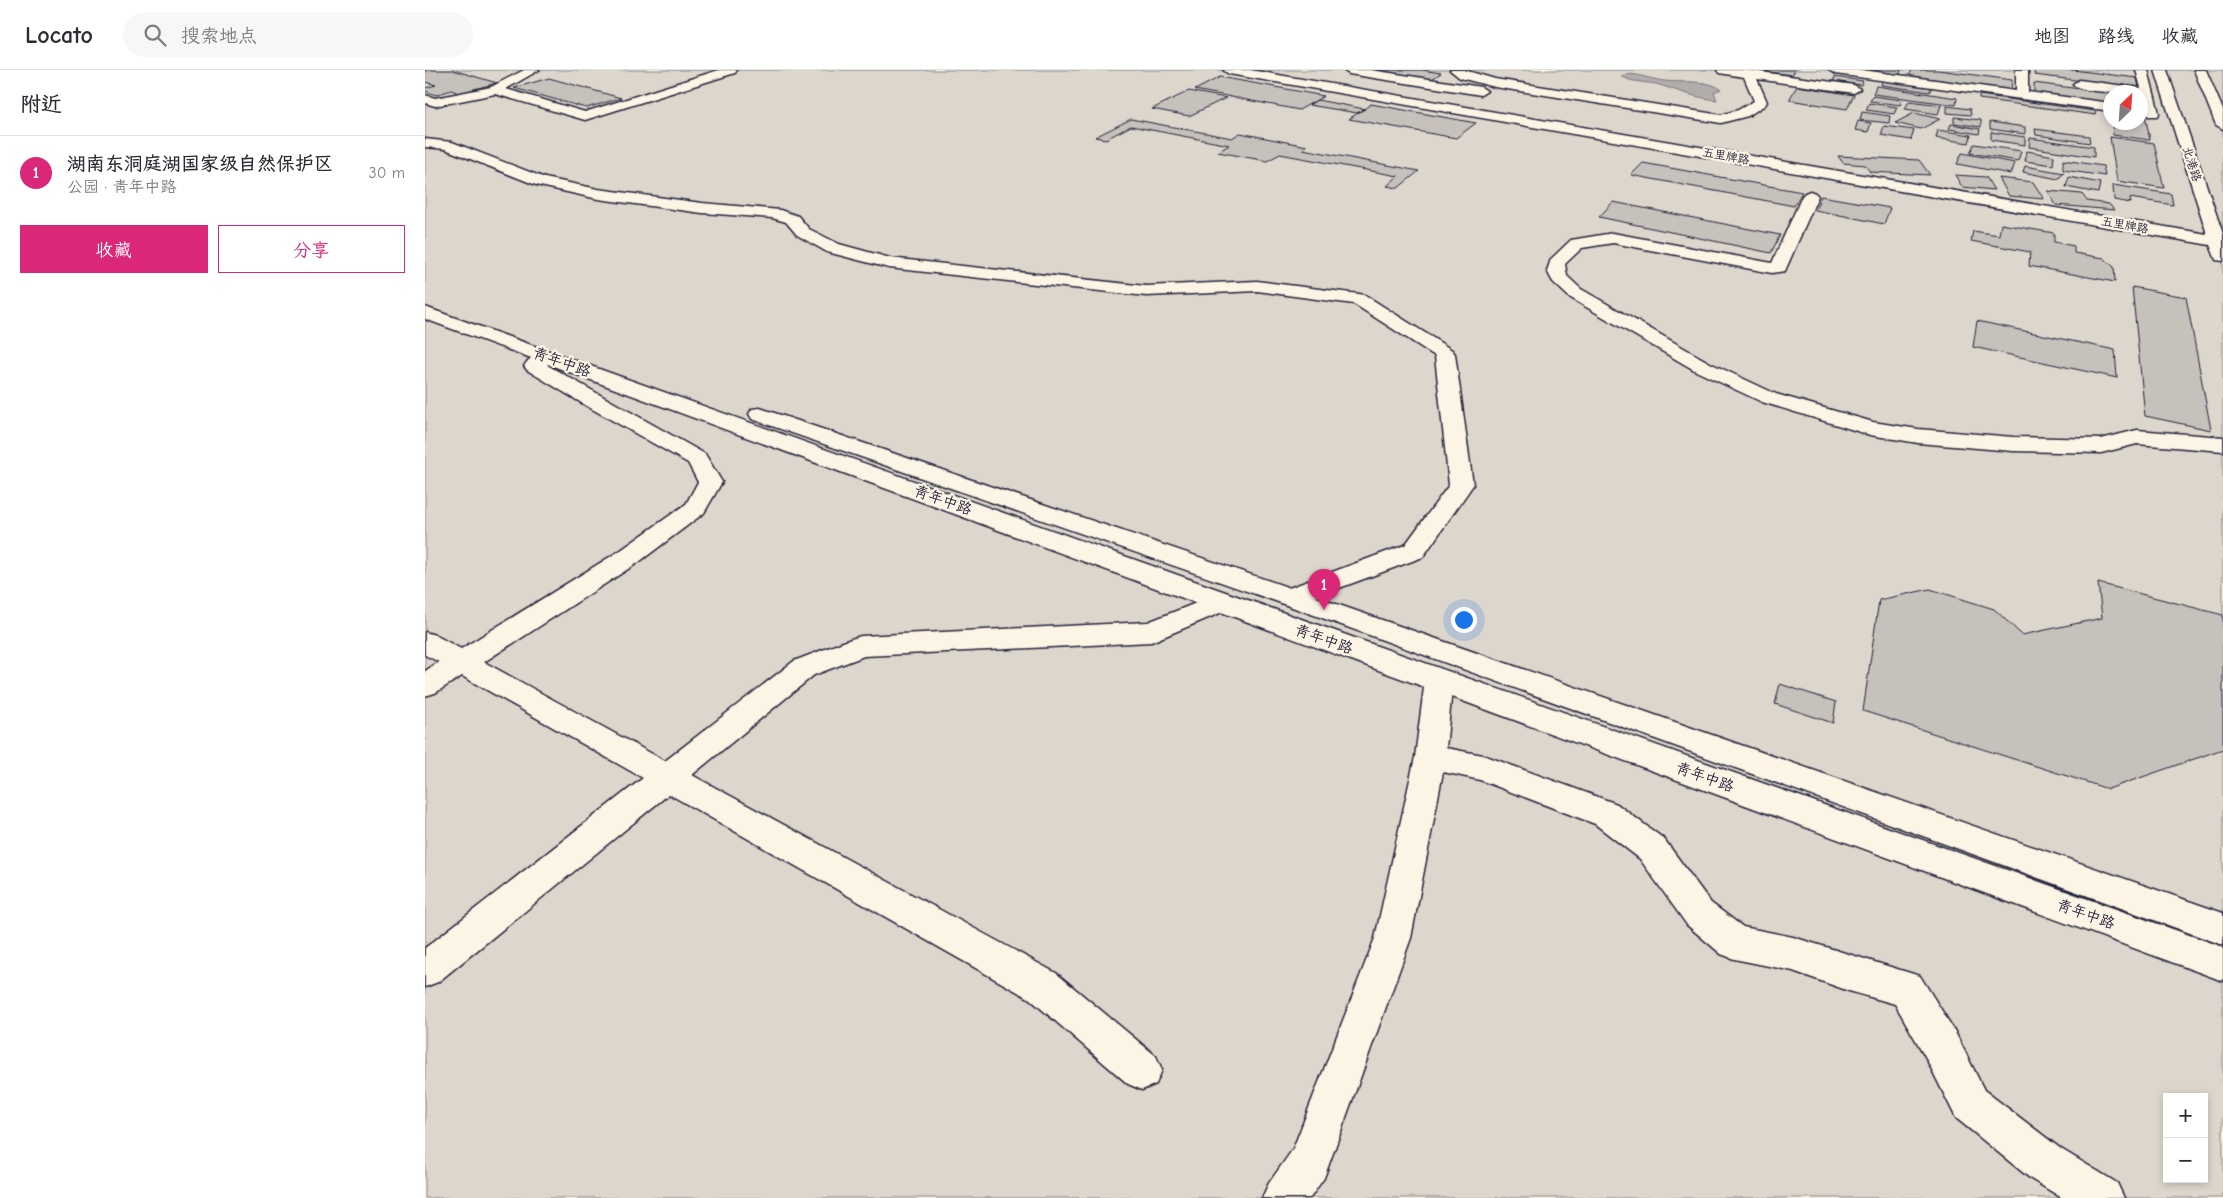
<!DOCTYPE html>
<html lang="zh">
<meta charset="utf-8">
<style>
body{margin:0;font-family:"Comic Neue","LXGW WenKai TC",sans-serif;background:#f7f7f7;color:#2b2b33}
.controls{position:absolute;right:15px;bottom:15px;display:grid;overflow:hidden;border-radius:0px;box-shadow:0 2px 8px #0003}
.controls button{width:45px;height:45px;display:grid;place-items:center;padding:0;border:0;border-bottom:1px solid #e1e1e2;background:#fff;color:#2b2b33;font:25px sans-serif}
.compass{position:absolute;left:1678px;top:15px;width:45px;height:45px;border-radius:50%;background:#fff;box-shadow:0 2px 8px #0003;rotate:25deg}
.you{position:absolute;left:1038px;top:549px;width:18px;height:18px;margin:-12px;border:4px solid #fff;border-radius:50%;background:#1a73e8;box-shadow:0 0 0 8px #1a73e833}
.badge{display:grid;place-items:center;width:32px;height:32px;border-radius:50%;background:#db2777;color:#fff;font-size:16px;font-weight:700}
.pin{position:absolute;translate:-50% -41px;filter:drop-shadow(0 1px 2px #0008)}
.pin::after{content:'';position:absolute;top:26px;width:18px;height:15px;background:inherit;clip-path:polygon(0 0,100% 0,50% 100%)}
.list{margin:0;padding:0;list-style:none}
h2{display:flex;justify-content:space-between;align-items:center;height:65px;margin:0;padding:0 20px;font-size:21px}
h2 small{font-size:16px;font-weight:400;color:#7c7c81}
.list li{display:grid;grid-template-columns:32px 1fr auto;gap:15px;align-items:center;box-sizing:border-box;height:75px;padding:0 20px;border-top:1px solid #e1e1e2}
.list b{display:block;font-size:19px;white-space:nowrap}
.list p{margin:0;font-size:16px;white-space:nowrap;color:#7c7c81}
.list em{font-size:16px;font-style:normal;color:#7c7c81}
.actions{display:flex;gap:10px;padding:15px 20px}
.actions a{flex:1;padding:11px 0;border:1px solid #db2777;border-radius:0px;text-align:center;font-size:18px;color:#db2777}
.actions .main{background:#db2777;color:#fff}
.icon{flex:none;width:28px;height:28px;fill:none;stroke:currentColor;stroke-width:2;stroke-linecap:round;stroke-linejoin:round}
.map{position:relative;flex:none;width:1798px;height:1128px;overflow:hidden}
header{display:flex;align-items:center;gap:30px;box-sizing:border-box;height:70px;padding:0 25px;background:#fff;border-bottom:1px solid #e1e1e2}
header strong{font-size:24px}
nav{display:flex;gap:28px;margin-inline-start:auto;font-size:18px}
.search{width:350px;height:45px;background:#f7f7f7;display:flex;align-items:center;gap:12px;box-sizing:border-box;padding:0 18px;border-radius:28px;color:#7c7c81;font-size:19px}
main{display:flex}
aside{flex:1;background:#fff}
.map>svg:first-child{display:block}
</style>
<header>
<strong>Locato</strong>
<div class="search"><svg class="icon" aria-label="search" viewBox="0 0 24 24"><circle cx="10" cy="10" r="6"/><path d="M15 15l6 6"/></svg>搜索地点</div>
<nav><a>地图</a><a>路线</a><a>收藏</a></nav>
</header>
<main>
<aside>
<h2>附近<small></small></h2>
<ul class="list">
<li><span class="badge">1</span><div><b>湖南东洞庭湖国家级自然保护区</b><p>公园 · 青年中路</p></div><em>30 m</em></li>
</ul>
<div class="actions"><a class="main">收藏</a><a>分享</a></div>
</aside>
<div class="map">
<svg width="1798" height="1128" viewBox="0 0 1798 1128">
<rect width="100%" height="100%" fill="#fcf5e5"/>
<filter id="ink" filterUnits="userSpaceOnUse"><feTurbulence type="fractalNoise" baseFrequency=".02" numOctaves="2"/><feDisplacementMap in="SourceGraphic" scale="10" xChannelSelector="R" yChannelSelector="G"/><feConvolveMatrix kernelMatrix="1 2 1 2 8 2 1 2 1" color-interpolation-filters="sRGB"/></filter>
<g filter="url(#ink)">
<!-- green -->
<path fill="#dcd6cc" stroke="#7f7c84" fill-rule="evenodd" d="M 0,0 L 1798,0 L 1798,1128 L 0,1128 ZM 1686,22 L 1716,22 L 1716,52 L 1686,52 ZM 1742,1027 L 1779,1027 L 1779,1109 L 1742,1109 Z"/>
<!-- water -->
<path fill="#b2adab" stroke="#78757e" d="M 1201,4 C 1214,4 1225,9 1239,11 C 1255,13 1282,9 1296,19 L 1289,22 L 1292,30 C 1272,28 1256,22 1238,16 C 1225,11 1208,14 1196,6 Z"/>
<!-- building -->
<path fill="#c6c1bb" stroke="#22223b" d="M 0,0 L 28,0 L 72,13 L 34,23 L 26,20 L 11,25 L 0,21 L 0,18 L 11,15 L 0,12 Z
M 946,0 L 997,0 L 1016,3 L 1005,10 Z
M 1328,0 L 1370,0 L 1367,5 Z
M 1422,0 L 1476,0 L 1474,7 Z
M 1487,0 L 1513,0 L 1587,10 L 1586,20 L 1484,6 Z
M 1610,0 L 1648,0 L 1712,8 L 1714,18 L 1609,5 Z
M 795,7 L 899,26 L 874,40 L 770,20 Z
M 1410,7 L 1438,11 L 1436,15 L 1408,11 Z
M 124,8 L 196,28 L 161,38 L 89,18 Z
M 1458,9 L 1507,15 L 1505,22 L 1456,15 Z
M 1609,13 L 1686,23 L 1686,34 L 1609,24 Z
M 1372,16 L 1429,25 L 1422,39 L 1364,30 Z
M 1451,16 L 1532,28 L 1531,35 L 1448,24 Z
M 764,21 L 801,28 L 764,46 L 727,39 Z
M 1554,25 L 1670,41 L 1671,45 L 1554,29 Z
M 1448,26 L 1477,30 L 1475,35 L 1445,31 Z
M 892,30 L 940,39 L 932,43 L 884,35 Z
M 1484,31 L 1516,35 L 1513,44 L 1480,39 Z
M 1444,33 L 1472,37 L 1469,44 L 1441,40 Z
M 946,34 L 1051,53 L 1031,68 L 924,49 Z
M 1522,36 L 1545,39 L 1546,45 L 1522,43 Z
M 1437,42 L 1465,46 L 1464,53 L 1435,50 Z
M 1489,43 L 1515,49 L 1496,59 L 1470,53 Z
M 1716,45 L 1720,45 L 1725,70 L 1688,65 L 1687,52 L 1716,52 Z
M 1529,47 L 1556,50 L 1556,57 L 1529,53 Z
M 706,49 L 807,68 L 815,63 L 882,76 L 878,79 L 994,101 L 973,118 L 962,116 L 973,106 L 855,84 L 842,91 L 793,82 L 804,75 L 706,56 L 681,69 L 670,67 Z
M 1433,51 L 1446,53 L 1443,62 L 1430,60 Z
M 1565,52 L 1600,57 L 1600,64 L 1565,59 Z
M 1526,54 L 1555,59 L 1554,64 L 1524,59 Z
M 1459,56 L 1489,60 L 1486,70 L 1456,65 Z
M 1610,59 L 1664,66 L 1665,73 L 1611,65 Z
M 1513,60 L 1546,65 L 1544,73 L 1511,68 Z
M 1566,62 L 1600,67 L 1600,75 L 1566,70 Z
M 1685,67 L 1729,73 L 1739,118 L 1692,111 Z
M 1605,68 L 1669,77 L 1669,87 L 1604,77 Z
M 1549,74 L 1596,81 L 1593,91 L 1545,83 Z
M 1602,81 L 1629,86 L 1628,95 L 1600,91 Z
M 1537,83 L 1590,93 L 1586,104 L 1532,94 Z
M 1413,86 L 1494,90 L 1505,105 L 1445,102 L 1440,95 L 1418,93 Z
M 1638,90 L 1678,96 L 1680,106 L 1638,100 Z
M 1218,93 L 1377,122 L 1369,136 L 1206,105 Z
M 1600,96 L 1639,103 L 1633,109 L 1598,102 Z
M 1530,105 L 1561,107 L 1569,120 L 1537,117 Z
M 1644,107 L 1675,113 L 1673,123 L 1641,117 Z
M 1574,108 L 1608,112 L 1619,129 L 1584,126 Z
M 1688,115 L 1746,124 L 1748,135 L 1705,128 L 1706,133 L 1689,130 Z
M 1623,121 L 1657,124 L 1662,131 L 1684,134 L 1689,140 L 1631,135 Z
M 1396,126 L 1465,138 L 1459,154 L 1390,140 Z
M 1188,132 L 1355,165 L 1346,183 L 1174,147 Z
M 1576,154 L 1629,163 L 1629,172 L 1649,176 L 1649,183 L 1679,188 L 1689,197 L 1690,212 L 1604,196 L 1605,182 L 1546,171 L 1548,161 L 1574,165 Z
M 1707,217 L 1761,227 L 1786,360 L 1720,346 Z
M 1552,251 L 1690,280 L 1692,308 L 1548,277 Z
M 1673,513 L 1798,545 L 1798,679 L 1683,719 L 1438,641 L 1454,530 L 1505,519 L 1569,539 L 1597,565 L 1677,548 Z
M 1355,614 L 1411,632 L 1408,653 L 1350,634 Z"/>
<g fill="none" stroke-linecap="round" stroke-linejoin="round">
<!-- street casing -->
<g stroke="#22223b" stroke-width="3">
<path id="street" d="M 99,0 L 114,0 L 81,19 L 160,42 L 294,0 L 312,0 L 310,3 L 160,50 L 70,24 L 10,36 L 0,33 L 0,25 L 10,28 L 66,17 Z
M 918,0 L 946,0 L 1056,17 L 1062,21 L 1056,25 L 924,4 Z
M 1025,0 L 1039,0 L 1070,9 L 1296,45 L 1313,40 L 1329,31 L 1319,7 L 1294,3 L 1292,0 L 1321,0 L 1429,15 L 1435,19 L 1429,23 L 1332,9 L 1342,32 L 1340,35 L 1323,46 L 1296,53 L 1070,17 L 1035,8 Z
M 1404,0 L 1437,0 L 1591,21 L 1591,0 L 1603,0 L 1603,22 L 1686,33 L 1686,41 L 1410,4 Z
M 1711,0 L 1723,0 L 1734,43 L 1733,46 L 1723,46 L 1716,22 C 1701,22 1657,24 1648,14 L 1654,10 L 1716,18 Z
M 0,69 L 27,72 L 120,108 L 173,119 L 277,133 L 355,140 L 373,146 L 384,159 L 414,174 L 465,188 L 721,216 L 832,211 L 934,224 L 940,225 L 1027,280 L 1030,284 L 1048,415 L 998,487 L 874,533 L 865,536 L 856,533 L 852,527 L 856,521 L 980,475 L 1024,415 L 1010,286 L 929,234 L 832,221 L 721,226 L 464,198 L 402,182 L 372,165 L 361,152 L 347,148 L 277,143 L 173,129 L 111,115 L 20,79 L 0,77 Z
M 1385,121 L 1390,123 L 1393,126 L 1360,201 L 1347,203 L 1188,173 L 1157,178 L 1140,194 L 1142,206 L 1156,219 L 1285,293 L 1351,324 L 1448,352 L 1493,359 L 1588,367 L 1676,369 L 1712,360 L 1798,367 L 1798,381 L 1712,374 L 1676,383 L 1588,381 L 1493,373 L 1445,365 L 1337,332 L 1271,301 L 1144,227 L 1128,212 L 1122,201 L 1126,189 L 1146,170 L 1188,163 L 1347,193 L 1377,126 L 1380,123 Z
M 121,281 L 128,283 L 131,287 L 122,295 L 280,384 L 297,412 L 279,443 L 214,492 L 59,592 L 240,691 L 369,591 L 426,569 L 436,566 L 723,552 L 789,526 L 798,523 L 807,526 L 811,532 L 807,538 L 726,572 L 439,586 L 389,605 L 267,705 L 631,903 L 731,986 L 737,1000 L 731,1014 L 717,1020 L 703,1014 L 605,929 L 244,724 L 13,912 L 0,917 L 0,878 L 218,708 L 37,606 L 10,623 L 0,626 L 0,601 L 14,592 L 0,585 L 0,562 L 10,565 L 36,579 L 196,480 L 261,434 L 273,412 L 263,393 L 160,335 L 102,300 L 99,296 C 104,288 112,283 121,281 Z
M 1014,599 L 1024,602 L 1028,610 L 1021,678 L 1058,685 L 1192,734 L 1239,769 L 1286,833 L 1318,857 L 1368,867 L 1495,906 L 1529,960 L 1559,1020 L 1636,1079 L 1692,1113 L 1699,1128 L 1637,1128 L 1606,1109 L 1531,1048 L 1501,988 L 1470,934 L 1424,921 L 1368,901 L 1309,889 L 1296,884 L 1262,855 L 1215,789 L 1170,754 L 1055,710 L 1018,702 L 986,868 L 899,1108 L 885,1128 L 837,1128 L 844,1113 L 868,1079 L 950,868 L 990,687 L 1000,610 L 1004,602 Z"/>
</g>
<!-- secondary casing -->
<g stroke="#22223b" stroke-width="3">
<path id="secondary" d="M 798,0 L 825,0 L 1782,164 L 1730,0 L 1742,0 L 1798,164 L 1798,191 L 1791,190 L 1785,175 L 804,4 Z
M 1769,0 L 1781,0 L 1798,40 L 1798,59 L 1791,55 Z
M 0,237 L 1798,877 L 1798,911 L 0,249 Z
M 335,338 L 874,521 L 1798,843 L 1798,875 L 856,533 L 327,349 L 324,344 L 327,339 Z"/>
</g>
<!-- street -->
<use href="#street" fill="#fcf5e5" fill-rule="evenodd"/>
<!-- secondary -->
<use href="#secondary" fill="#fcf5e5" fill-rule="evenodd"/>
</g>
</g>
<g text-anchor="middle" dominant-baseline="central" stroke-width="4.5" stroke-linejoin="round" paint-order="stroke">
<!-- far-street labels -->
<g font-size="12" fill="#22223b" stroke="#fcf5e5">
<text transform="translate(1301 86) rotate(10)">五里牌路</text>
<text transform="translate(1767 94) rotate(72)">北港路</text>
<text transform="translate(1700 155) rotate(10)">五里牌路</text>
</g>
<!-- street labels -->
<g font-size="15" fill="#22223b" stroke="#fcf5e5">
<text transform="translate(137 292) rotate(20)">青年中路</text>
<text transform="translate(518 430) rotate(20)">青年中路</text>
<text transform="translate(899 569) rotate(20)">青年中路</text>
<text transform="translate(1280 707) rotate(20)">青年中路</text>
<text transform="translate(1661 844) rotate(20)">青年中路</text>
</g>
</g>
</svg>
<div class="controls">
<button>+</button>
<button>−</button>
</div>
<svg class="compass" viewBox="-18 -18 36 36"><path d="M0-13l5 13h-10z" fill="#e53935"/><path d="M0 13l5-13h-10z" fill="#7c7c81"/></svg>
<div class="you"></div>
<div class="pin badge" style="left:899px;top:540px">1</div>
</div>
</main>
